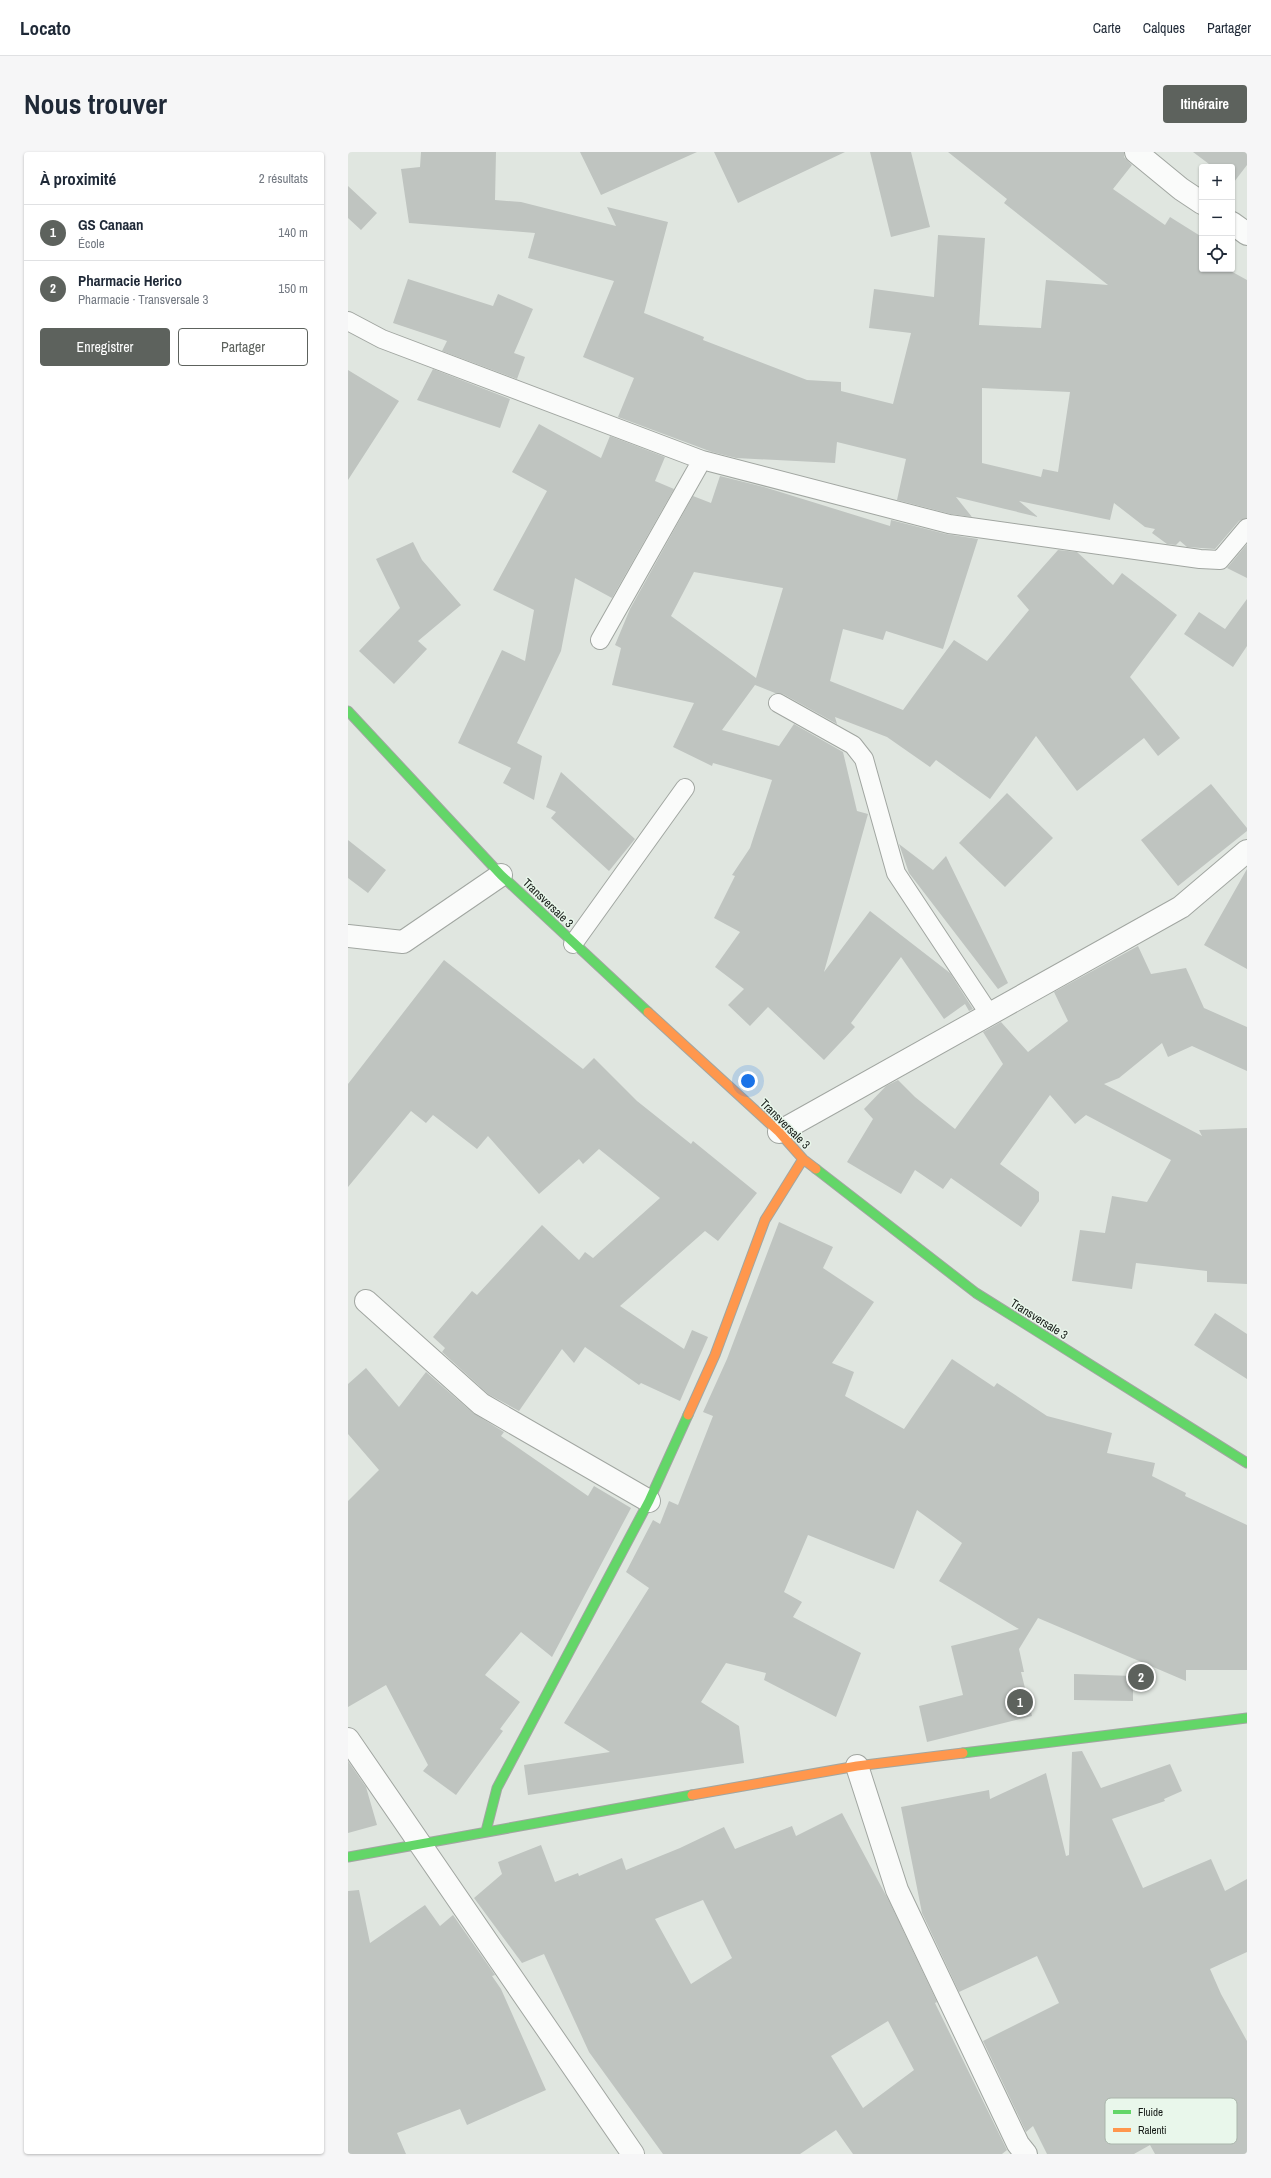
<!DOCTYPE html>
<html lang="fr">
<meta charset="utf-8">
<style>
body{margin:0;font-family:"Archivo Narrow",sans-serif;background:#f6f6f7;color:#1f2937}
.controls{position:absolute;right:12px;top:12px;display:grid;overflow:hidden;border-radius:4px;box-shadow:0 1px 3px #0004}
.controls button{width:36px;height:36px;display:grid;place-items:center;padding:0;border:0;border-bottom:1px solid #e0e1e3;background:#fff;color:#1f2937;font:20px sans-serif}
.you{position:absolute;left:400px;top:929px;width:14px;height:14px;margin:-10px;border:3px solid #fff;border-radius:50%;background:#1a73e8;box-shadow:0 0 0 6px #1a73e833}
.badge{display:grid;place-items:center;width:26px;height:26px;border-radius:50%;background:#5d625d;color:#fff;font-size:13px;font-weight:700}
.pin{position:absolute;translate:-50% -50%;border:2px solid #fff;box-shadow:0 1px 4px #0006}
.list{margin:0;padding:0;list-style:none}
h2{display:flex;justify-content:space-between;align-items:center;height:52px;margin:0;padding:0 16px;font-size:17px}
h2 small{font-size:13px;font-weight:400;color:#747a83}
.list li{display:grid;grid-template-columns:26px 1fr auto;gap:12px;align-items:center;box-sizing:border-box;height:56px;padding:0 16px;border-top:1px solid #e0e1e3}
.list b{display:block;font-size:15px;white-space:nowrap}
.list p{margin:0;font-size:13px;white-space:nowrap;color:#747a83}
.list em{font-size:13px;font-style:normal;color:#747a83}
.actions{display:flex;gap:8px;padding:12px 16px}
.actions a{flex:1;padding:9px 0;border:1px solid #5d625d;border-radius:4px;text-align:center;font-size:14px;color:#5d625d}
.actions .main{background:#5d625d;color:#fff}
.icon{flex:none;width:22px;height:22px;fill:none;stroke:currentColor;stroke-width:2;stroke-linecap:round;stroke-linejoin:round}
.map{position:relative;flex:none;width:899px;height:2002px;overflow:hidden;border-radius:4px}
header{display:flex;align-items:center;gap:24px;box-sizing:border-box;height:56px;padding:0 20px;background:#fff;border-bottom:1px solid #e0e1e3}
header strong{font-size:19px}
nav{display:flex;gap:22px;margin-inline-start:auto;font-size:14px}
.intro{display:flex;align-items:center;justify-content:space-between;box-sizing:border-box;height:96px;padding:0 24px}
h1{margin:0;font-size:28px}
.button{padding:10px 18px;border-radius:4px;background:#5d625d;color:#fff;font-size:14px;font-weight:700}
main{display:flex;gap:24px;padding:0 24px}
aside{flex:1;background:#fff;border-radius:4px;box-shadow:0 1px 3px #0004}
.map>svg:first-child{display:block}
</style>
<header>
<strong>Locato</strong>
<nav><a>Carte</a><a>Calques</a><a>Partager</a></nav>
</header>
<div class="intro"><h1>Nous trouver</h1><a class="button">Itinéraire</a></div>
<main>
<aside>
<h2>À proximité<small>2 résultats</small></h2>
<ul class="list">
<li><span class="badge">1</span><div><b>GS Canaan</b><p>École</p></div><em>140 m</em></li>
<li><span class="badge">2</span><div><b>Pharmacie Herico</b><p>Pharmacie · Transversale 3</p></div><em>150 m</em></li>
</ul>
<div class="actions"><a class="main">Enregistrer</a><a>Partager</a></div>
</aside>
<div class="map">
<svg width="899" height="2002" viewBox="0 0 899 2002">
<rect width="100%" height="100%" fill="#e0e6e0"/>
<!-- building -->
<path fill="#bfc4c0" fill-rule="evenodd" d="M 73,0 L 148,0 L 147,48 L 173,50 L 268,74 L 259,55 L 320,70 L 296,161 L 356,185 L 355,188 L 459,228 L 493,230 L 493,239 L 545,252 L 563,181 L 521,176 L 526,137 L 586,145 L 590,83 L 637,86 L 631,173 L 693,176 L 698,128 L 760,133 L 656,51 L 659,47 L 600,0 L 776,0 L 776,5 L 784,13 L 765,37 L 817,73 L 822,65 L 854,85 L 854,117 L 879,117 L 899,128 L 899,366 L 891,369 L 867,397 L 839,395 L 832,389 L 828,393 L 819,392 L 804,381 L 807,377 L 797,375 L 766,351 L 762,368 L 671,349 L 690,365 L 608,345 L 624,365 L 603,362 L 549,348 L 558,307 L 489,290 L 487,311 L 388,306 L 364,300 L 270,265 L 286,226 L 235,205 L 266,129 L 180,106 L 187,81 L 61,71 L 53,17 L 72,15 ZM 634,236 L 722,240 L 710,320 L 695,317 L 693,325 L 634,311 Z
M 232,0 L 349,0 L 253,43 Z
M 366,0 L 497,0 L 390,51 Z
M 522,0 L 563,0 L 582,75 L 543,85 Z
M 845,0 L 899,0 L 899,13 L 886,30 L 884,28 L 884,15 L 865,15 Z
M 0,34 L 29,61 L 13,78 L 0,66 Z
M 60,127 L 145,154 L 150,142 L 185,157 L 166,201 L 177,205 L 169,227 L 94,199 L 99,189 L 45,171 Z
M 85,217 L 162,247 L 152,276 L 69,248 Z
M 0,218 L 51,249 L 0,328 Z
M 191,272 L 253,306 L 262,284 L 317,305 L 307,329 L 326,337 L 264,446 L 227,426 L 213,499 L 169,591 L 194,604 L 186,648 L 155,631 L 163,616 L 110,591 L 154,498 L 177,509 L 186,458 L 145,438 L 199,339 L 164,320 Z
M 372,324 L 416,335 L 542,374 L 543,368 L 598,382 L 630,387 L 595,497 L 538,479 L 535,488 L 495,477 L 482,529 L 555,558 L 606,488 L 639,509 L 681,458 L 669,444 L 710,398 L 729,400 L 765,433 L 774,421 L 829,463 L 782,525 L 832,586 L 810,604 L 796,586 L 729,639 L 688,584 L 642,647 L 588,608 L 582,615 L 539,585 L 487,565 L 489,572 L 435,542 L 427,541 L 407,533 L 374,578 L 431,594 L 446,572 L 495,600 L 509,659 L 520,662 L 476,820 L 522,759 L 602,821 L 625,857 L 621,859 L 617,852 L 596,867 L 553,805 L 503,871 L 507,875 L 476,908 L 420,855 L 402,874 L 380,853 L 396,837 L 367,815 L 392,780 L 366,766 L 387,724 L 384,723 L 402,696 L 424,628 L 365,611 L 364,614 L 325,595 L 346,551 L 264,533 L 273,496 L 267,493 L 282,457 L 345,344 L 363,351 ZM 346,420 L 435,436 L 408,526 L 323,464 Z
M 65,390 L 74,408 L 113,453 L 70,489 L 79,497 L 46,532 L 11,499 L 52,456 L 28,407 Z
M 899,392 L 899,426 L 879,416 Z
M 899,447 L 899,494 L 885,515 L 836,482 L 851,460 L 877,477 Z
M 213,620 L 287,687 L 261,719 L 203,666 L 208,660 L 198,655 Z
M 863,632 L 899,676 L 899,679 L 830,734 L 793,688 Z
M 659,641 L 705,686 L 657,735 L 611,691 Z
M 0,688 L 38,718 L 20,741 L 0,726 Z
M 551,692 L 585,718 L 598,704 L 660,831 L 650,837 L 561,721 Z
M 899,717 L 899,817 L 856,793 Z
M 790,794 L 803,822 L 838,816 L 856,856 L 899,875 L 899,919 L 844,894 L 820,905 L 814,891 L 771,926 L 756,932 L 854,984 L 851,978 L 899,976 L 899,1132 L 859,1130 L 859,1119 L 788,1111 L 784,1137 L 724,1129 L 732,1078 L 757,1081 L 764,1044 L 799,1050 L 823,1008 L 738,963 L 727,972 L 702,943 L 652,1012 L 691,1040 L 691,1049 L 673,1075 L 603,1026 L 595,1037 L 567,1018 L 553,1042 L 499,1010 L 525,967 L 516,957 L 538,934 L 550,928 L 567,945 L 607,977 L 655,912 L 635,880 L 653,870 L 680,900 L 720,869 L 706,840 Z
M 96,808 L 235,917 L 246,906 L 289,949 L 343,992 L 345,989 L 409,1041 L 370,1089 L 357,1079 L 272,1154 L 336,1197 L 344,1178 L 360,1185 L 332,1249 L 293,1231 L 291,1233 L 237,1195 L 226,1211 L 214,1197 L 171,1259 L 140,1242 L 94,1200 L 97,1196 L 85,1185 L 124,1139 L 129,1143 L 194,1073 L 231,1108 L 237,1100 L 245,1106 L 312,1046 L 251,997 L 235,1012 L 231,1007 L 191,1042 L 140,984 L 129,997 L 85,963 L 78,971 L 63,959 L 0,1035 L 0,932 Z
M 431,1070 L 485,1095 L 475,1116 L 526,1150 L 484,1211 L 506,1220 L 497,1244 L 556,1277 L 604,1207 L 646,1235 L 649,1231 L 699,1264 L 764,1281 L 759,1301 L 807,1311 L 804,1324 L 838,1341 L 837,1344 L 899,1373 L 899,1518 L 838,1518 L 838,1529 L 690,1466 L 671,1497 L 676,1520 L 673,1520 L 684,1564 L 579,1590 L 571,1554 L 615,1543 L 603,1494 L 671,1477 L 591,1429 L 614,1391 L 569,1358 L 546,1417 L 460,1383 L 436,1440 L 454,1450 L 445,1465 L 513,1501 L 488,1565 L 416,1528 L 418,1521 L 378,1511 L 353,1550 L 391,1574 L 396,1611 L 180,1643 L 176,1613 L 262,1600 L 216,1571 L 301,1436 L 278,1420 L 305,1368 L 312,1372 L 321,1349 L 330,1353 L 365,1264 L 355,1260 L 379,1207 Z
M 867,1161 L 899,1182 L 899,1227 L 846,1193 Z
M 18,1216 L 51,1255 L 78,1220 L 125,1261 L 156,1280 L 153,1284 L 240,1344 L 246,1334 L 283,1356 L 204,1505 L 173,1480 L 137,1523 L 172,1550 L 152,1577 L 155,1579 L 108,1643 L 75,1619 L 80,1613 L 38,1533 L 0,1555 L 0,1349 L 31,1318 L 0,1282 L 0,1232 Z
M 726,1522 L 785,1524 L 785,1549 L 726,1548 Z
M 734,1599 L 753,1636 L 822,1612 L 834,1639 L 816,1647 L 817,1649 L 764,1667 L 795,1736 L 863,1707 L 877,1739 L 899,1727 L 899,1800 L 862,1817 L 873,1842 L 899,1889 L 899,2002 L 807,2002 L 802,1993 L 786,2002 L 699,2002 L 685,1974 L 678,1980 L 635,1889 L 711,1851 L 689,1804 L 611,1840 L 574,1761 L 553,1655 L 641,1638 L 642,1647 L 698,1621 L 718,1704 L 721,1703 L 724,1600 Z
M 0,1609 L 18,1635 L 29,1673 L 0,1681 Z
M 494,1661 L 542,1751 L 589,1850 L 587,1851 L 659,1998 L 654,2002 L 505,2002 L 488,1978 L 452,2002 L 315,2002 L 241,1900 L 196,1802 L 174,1811 L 126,1746 L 154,1722 L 150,1710 L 193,1693 L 207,1730 L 230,1721 L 231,1724 L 274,1706 L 278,1718 L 332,1696 L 376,1675 L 387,1697 L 444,1674 L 448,1684 ZM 355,1748 L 384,1806 L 343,1832 L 307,1767 ZM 540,1869 L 566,1918 L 515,1956 L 483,1904 Z
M 11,1738 L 22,1791 L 77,1753 L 92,1774 L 105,1763 L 147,1823 L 144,1824 L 153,1837 L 198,1938 L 119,1973 L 112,1957 L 49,1981 L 58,2002 L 0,2002 L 0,1739 Z"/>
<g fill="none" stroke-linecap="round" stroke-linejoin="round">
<!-- lane casing -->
<g stroke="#a1a6a1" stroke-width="20">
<path id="lane" d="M 0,169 L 34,187 L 354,308 L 601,372 L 852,407 L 872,408 L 899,376
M 252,488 L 354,308
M 430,551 L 505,593 L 516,607 L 548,721 L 642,863
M 225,792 L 337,636"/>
</g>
<!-- street casing -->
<g stroke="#a1a6a1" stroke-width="24">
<path id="street" d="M 788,0 L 833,37 L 854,51
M 884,71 L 899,82
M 0,784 L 55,790 L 153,723
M 431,980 L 833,755 L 899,699
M 18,1149 L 133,1252 L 301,1349
M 0,1587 L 285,2002
M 509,1614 L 549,1738 L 670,1992 L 678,2002"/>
</g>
<!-- fast casing -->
<g stroke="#a1a6a1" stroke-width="11">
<path id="fast" d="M 0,559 L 153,723 L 300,860
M 468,1017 L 628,1141 L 899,1311
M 615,1601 L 899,1566
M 138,1679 L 149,1636 L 301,1349 L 340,1263
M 0,1705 L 344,1643"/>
</g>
<!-- slow casing -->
<g stroke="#a1a6a1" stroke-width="11">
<path id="slow" d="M 300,860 L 431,980 L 455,1007 L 468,1017
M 340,1263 L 367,1203 L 417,1068 L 455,1007
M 344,1643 L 509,1614 L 615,1601"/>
</g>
<!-- lane -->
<use href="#lane" stroke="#fafbfa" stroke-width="18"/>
<!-- street -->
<use href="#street" stroke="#fafbfa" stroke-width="22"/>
<!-- fast -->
<use href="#fast" stroke="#63d668" stroke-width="9"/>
<!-- slow -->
<use href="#slow" stroke="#ff974d" stroke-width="9"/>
</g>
<g text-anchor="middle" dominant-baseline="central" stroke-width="3" stroke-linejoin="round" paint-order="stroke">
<!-- street labels -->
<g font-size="12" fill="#161b17" stroke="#e9f7eb">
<text transform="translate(200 751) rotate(44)">Transversale 3</text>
<text transform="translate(437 972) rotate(45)">Transversale 3</text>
<text transform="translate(691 1167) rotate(32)">Transversale 3</text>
</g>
</g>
<!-- legend -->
<rect x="757" y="1946" width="132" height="46" rx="6" fill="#e9f7eb" stroke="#aab5ab" stroke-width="1"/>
<rect x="765" y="1958" width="18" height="4" fill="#63d668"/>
<rect x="765" y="1976" width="18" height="4" fill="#ff974d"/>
<g font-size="11" fill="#161b17">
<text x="790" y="1964">Fluide</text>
<text x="790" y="1982">Ralenti</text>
</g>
</svg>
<div class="controls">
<button>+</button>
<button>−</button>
<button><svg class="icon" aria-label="locate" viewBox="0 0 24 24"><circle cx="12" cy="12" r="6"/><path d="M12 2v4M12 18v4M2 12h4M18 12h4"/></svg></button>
</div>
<div class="you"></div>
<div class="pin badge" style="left:672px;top:1550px">1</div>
<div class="pin badge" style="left:793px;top:1525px">2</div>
</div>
</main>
